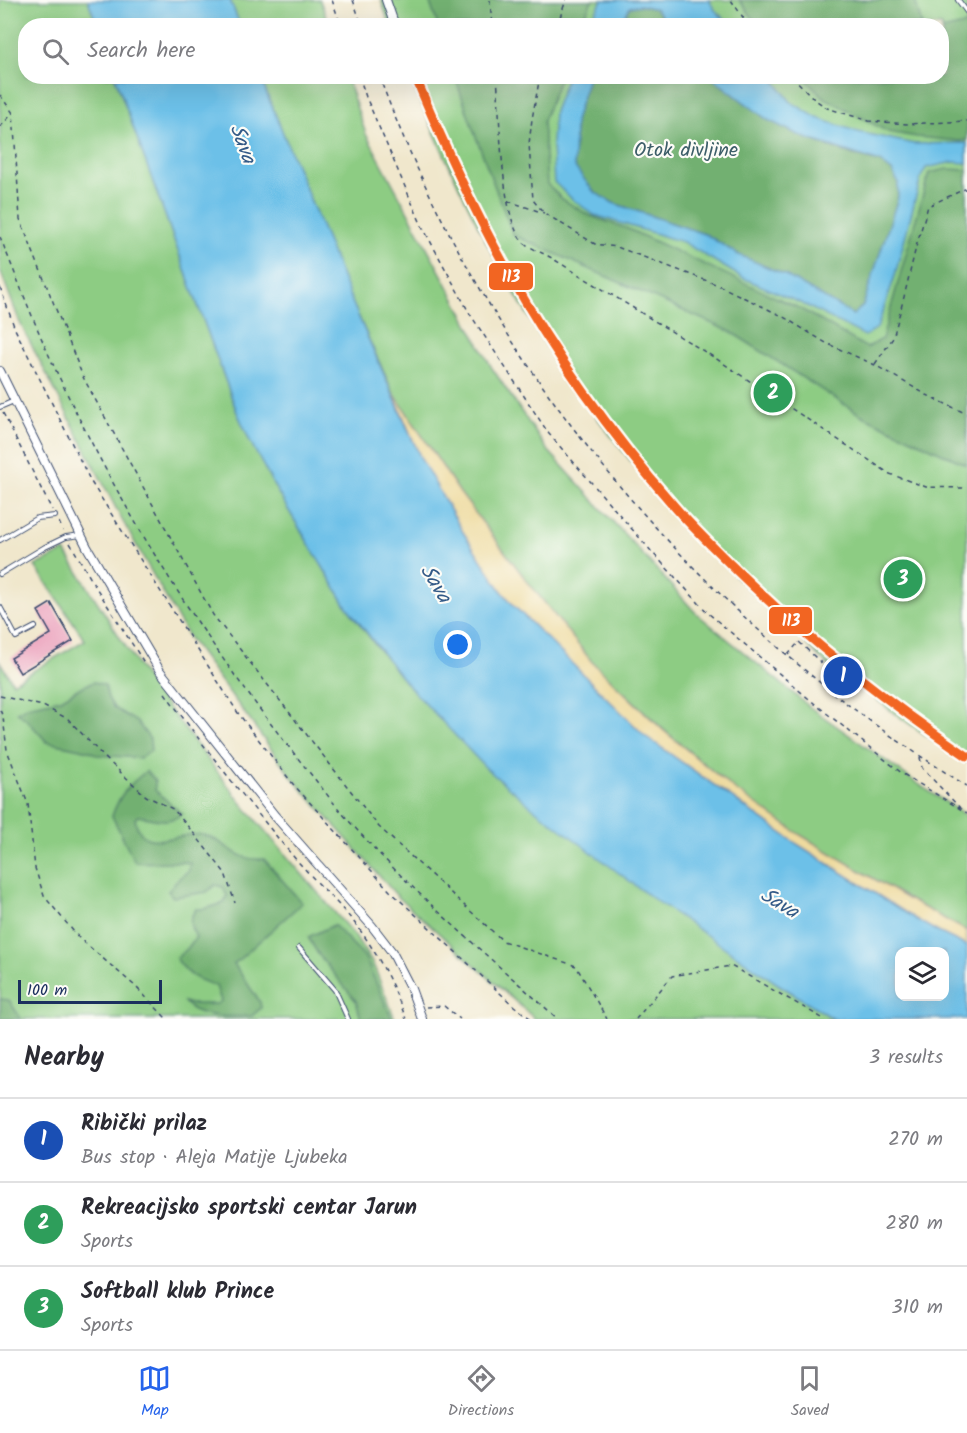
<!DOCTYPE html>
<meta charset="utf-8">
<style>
body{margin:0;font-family:Kalam,sans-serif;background:#f2f2f3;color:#2b2b33}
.controls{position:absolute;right:18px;bottom:18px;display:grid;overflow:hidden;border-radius:12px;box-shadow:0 6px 24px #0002}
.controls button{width:54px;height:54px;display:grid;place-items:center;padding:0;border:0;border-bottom:2px solid #e1e1e2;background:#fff;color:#2b2b33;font:30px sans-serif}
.scale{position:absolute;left:18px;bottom:15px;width:144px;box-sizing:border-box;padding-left:6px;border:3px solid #1b2f5e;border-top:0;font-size:16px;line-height:21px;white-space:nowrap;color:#1b2f5e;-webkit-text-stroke:4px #fdfcf7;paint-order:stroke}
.you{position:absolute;left:458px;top:645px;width:21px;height:21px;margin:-15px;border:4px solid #fff;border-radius:50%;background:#1a73e8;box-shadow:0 0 0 9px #1a73e833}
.badge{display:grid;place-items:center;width:39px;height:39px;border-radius:50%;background:#2563eb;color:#fff;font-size:20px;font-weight:700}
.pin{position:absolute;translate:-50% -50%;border:3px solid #fff;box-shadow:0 2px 6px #0006}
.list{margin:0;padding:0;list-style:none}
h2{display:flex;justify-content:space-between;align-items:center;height:78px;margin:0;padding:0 24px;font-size:26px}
h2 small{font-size:20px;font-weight:400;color:#7c7c81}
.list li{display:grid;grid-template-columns:39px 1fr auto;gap:18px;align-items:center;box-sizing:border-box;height:84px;padding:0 24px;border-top:2px solid #e1e1e2}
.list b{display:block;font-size:22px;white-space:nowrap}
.list p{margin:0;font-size:20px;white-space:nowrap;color:#7c7c81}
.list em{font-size:20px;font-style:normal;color:#7c7c81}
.icon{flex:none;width:33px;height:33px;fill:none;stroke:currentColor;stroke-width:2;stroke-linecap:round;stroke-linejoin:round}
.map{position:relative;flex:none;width:967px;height:1019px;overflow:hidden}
.search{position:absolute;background:#fff;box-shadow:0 6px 24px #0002;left:18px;right:18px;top:18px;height:66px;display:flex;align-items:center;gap:15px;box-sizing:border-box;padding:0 21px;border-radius:24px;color:#7c7c81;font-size:22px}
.sheet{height:330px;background:#fff}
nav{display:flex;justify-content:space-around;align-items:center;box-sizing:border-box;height:84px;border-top:2px solid #e1e1e2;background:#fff;font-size:16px;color:#7c7c81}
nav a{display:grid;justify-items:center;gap:3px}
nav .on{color:#2563eb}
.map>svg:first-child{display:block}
</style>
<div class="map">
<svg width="967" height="1019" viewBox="0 0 967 1019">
<rect width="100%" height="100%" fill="#fdfcf7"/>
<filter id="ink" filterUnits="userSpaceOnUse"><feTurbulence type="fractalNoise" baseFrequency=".0167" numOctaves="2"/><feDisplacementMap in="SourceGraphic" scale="12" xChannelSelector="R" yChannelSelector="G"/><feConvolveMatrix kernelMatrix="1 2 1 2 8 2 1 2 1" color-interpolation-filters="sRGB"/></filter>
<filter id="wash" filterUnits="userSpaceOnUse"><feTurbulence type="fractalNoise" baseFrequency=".008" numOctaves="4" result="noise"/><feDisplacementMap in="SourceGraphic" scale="24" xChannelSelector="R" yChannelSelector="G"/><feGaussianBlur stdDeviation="1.35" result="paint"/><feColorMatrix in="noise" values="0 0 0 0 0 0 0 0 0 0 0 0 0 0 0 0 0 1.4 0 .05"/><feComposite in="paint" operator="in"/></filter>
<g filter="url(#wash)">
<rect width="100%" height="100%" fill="#f0e7cc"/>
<!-- green -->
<path fill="#8dcc83" stroke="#547e70" stroke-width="1.5" d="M 0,0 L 88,0 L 97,25 L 26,26 L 26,76 L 115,77 L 193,292 L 237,412 L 250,441 L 274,486 L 347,607 L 377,647 L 405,682 L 488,769 L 778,984 L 834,1019 L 535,1019 L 398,897 L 294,780 L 189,638 L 122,520 L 20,323 L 0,270 Z
M 230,0 L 320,0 L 329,25 L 240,25 Z
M 381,0 L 967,0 L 967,762 C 937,743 908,724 881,703 C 875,698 869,693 863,689 C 857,685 849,682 843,678 C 828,667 816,653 803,641 C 790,628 777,616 764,603 C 661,507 572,397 503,273 C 468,210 438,143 410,77 L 942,76 L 942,26 L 390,26 Z
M 260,77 L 346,77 L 366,134 L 492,368 L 546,448 L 696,613 L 811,708 L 927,790 L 967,816 L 967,931 L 906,898 L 798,834 L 734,789 L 664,730 L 592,662 L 524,577 L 460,493 L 393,392 L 353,304 Z
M 65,551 L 147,680 L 243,805 L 355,936 L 373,964 L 395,1019 L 0,1019 L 0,662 L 13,683 L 85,640 L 35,566 Z"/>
<!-- forest -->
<path fill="#72b071" stroke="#467068" stroke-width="1.5" d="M 429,0 L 592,0 L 581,25 L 438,26 Z
M 739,0 L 915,0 L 922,25 L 758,25 Z
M 640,5 L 656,9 L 664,20 L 673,21 L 679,25 L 620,26 L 630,7 Z
M 964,25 L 967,25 L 967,140 L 959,141 L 917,137 L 888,132 L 825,98 L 803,77 L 942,76 L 942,30 Z
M 455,77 L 560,77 L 543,121 L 547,184 L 562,199 L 588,215 L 628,229 L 801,309 L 867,348 L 882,339 L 929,173 L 947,169 L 967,170 L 967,465 L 861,415 L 731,332 L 513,235 L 473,129 Z
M 588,77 L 711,77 L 768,120 L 803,137 L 856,156 L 880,162 L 892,171 L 898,182 L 898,198 L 863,306 L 853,315 L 785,275 L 737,254 L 707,235 L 613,203 L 594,192 L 574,167 L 575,121 Z
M 94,682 L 105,685 L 108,698 L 114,708 L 137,722 L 150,739 L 151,751 L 140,758 L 97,755 L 90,751 L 47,742 L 28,721 L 17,712 L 27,706 L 61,699 L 81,687 Z
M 146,771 L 155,780 L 155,790 L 182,814 C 168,825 154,818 138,816 L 135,819 C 137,827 139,834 147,838 C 164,844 189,831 204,835 C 228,842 235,862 264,859 L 302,903 L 234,964 L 260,1002 L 261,1008 L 252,1016 C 232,1017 197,1019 184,1002 L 191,1004 L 217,1004 L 221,1001 L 216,986 C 196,979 188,976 176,958 L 187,949 L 196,937 C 189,925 188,920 196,909 L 204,909 L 224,903 L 227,896 L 223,887 L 215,885 L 207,892 L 173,897 L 168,891 L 176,881 L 189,870 L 190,863 C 170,860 155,864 135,862 L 112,816 C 120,793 128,786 146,771 Z
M 334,925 L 365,957 L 392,1019 L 361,1019 L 356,1001 L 318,954 L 308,937 Z
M 0,999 L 9,1000 L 21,1019 L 0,1019 Z"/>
<!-- sand -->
<path fill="#eeda9e" stroke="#84847e" stroke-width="1.5" d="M 393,392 L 460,493 L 524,577 L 592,662 L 663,730 L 734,789 L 799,834 L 906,898 L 967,931 L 967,946 L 938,932 L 917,920 L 797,844 L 645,736 L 515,607 L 501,590 L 463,532 L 421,459 Z"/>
<!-- water -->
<path fill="#6cc0e8" stroke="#4478a3" stroke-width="1.5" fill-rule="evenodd" d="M 88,0 L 230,0 L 240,25 L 97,25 Z
M 602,0 L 709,0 L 714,9 L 730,25 L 679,25 L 673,21 L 664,20 L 656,9 L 640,5 L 630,7 L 620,25 L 589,25 Z
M 115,77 L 260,77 L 353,304 L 421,459 L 463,532 L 501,590 L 515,607 L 645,736 L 797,844 L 917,920 L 938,932 L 967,946 L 967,1019 L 834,1019 L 778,984 L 648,895 L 533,808 L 487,769 L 405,682 L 347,607 L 274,486 L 250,441 L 237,412 L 193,292 ZM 900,952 L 944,952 L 944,996 L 900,996 Z
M 567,77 L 588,77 L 575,121 L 574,166 L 594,192 L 613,203 L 707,235 L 737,254 L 785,275 L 853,315 L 863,306 L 898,198 L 898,182 L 892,171 L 880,162 L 803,137 L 768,120 L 711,77 L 772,77 L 791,102 L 817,118 L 858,132 L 914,144 L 967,143 L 967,163 L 953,162 L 926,168 L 921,177 L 894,279 L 877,328 L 865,336 L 805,305 L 743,278 L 683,242 L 594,215 L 572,199 L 554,182 L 552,144 L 554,112 Z"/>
<g id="blocks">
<!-- building -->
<path fill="#eca6bf" d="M 51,603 L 73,641 L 20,673 L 11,658 L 51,634 L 38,611 Z"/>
</g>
</g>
<g filter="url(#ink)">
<use href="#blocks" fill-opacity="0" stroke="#3b4b6e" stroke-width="1.5"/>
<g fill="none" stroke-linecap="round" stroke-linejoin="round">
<!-- lane casing -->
<g stroke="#3b4b6e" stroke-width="6">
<path id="lane" d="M 958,0 L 967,12
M 0,407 L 14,401
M 0,540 L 37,518 L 55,516
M 0,574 L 45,547 L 66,537 L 81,535
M 0,607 L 16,637 L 35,627
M 299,948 L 335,990 L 348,1019"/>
</g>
<!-- street casing -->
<g stroke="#3b4b6e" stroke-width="10">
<path id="street" d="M 386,0 L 395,26
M 415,76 C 447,153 482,230 525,301 C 569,373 619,442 674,506 C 688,522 704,537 718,552 C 794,629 877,696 967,756
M 0,371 L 87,547 L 160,671 L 275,816 L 372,926 L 392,952 L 411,989 L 422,1019"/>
</g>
<!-- path -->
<path stroke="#3b4b6e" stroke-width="1.5" stroke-dasharray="4.5 4.5" stroke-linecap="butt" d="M 332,0 L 341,26
M 353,0 L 362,26
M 490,0 L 492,26
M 731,0 L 749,26
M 557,26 L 566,0
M 359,76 L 366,97 L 422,226 L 470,314 L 549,434 L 652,552 L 708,613 L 815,704 L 903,774 L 967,813
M 379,76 C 469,318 627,528 828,689 C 872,724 919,756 967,786
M 497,76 C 500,113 500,214 522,241 C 529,248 541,252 550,257 L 715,358 L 890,474 L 926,487 L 963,488 L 967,489
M 540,76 L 532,119 L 529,144 L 533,200 L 544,213 L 595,244 L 617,247 L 718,285 L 782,316 L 826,343 L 875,365 L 927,395 L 967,414
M 792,76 L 814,99 L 827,108 L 869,121 L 908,124 L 967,121
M 0,95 L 13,113 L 20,219 L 83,377 L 213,615 L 379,827 L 503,941 L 576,966 L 607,1019
M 0,127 L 13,113
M 508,201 L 544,213
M 0,237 C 20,285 38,334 61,381 C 127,521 211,652 309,772 C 322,788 335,805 349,821 C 413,893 487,955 558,1019
M 0,287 L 15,329 L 91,482 L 238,713 L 293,784 L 390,891 L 514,1006 L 531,1019
M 875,364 L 893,338 L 904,297 L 916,247 L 928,206 L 967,188
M 3,413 L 52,510
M 59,522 L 63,531
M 70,543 L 95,586 L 145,664
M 799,642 L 846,686
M 788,655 L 798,643
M 165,693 C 205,749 248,802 292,855 C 313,879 337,901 357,926 C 378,954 394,986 406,1019
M 0,696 L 43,706 L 68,719 L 103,756 L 146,796 L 173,809 L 196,836 L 225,873 L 235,903
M 0,710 L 3,717 L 7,750 L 28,804 L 35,868 L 44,896 L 79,938 L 135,986 L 167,1019
M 920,757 L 922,768 L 960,808
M 426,1007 L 444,1006 L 460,1019
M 636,1019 L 672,976 L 731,966 L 824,1019"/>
<!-- lane -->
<use href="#lane" stroke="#fff" stroke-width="4"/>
<!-- street -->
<use href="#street" stroke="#fff" stroke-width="8"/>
<!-- bus-1 casing -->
<g stroke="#fdfcf7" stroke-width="14">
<path id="bus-1" d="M 415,76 C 443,143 473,210 509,273 C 555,356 612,435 674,506 C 692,527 712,546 731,565 C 803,636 883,699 967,756"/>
</g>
<!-- bus-1 -->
<use href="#bus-1" stroke="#f26522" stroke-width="9"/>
</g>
</g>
<g text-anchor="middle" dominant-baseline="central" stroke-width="4.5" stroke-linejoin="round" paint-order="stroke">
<!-- park labels -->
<g font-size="20" fill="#3d5e69" stroke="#fdfcf7">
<text x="686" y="151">Otok divljine</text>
</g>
<!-- water labels -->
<g font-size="21" font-style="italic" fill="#335a87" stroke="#fdfcf7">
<text transform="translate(242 144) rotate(70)">Sava</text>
<text transform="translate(435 584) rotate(59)">Sava</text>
<text transform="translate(779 904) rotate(31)">Sava</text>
</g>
</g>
<g stroke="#fdfcf7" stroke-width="2">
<rect x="488" y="262" width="46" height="29" rx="6" fill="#f26522"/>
<rect x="768" y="606" width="45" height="29" rx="6" fill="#f26522"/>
</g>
<g font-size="16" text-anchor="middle" font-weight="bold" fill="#fff">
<text x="511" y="282">113</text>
<text x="791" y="626">113</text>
</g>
</svg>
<div class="controls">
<button><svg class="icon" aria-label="layers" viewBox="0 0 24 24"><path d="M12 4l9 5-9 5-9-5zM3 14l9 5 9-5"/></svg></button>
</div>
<div class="scale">100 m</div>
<div class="you"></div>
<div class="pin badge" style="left:843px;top:676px;background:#1a4fb4">1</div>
<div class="pin badge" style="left:773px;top:393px;background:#2e9e5b">2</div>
<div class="pin badge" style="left:903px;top:579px;background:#2e9e5b">3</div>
<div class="search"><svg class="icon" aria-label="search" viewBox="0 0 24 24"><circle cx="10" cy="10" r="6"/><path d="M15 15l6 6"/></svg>Search here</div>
</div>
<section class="sheet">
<h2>Nearby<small>3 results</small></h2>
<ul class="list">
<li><span class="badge" style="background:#1a4fb4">1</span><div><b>Ribički prilaz</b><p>Bus stop · Aleja Matije Ljubeka</p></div><em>270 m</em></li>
<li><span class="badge" style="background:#2e9e5b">2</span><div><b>Rekreacijsko sportski centar Jarun</b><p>Sports</p></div><em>280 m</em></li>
<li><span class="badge" style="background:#2e9e5b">3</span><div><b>Softball klub Prince</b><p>Sports</p></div><em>310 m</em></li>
</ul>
</section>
<nav>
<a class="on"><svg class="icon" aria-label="map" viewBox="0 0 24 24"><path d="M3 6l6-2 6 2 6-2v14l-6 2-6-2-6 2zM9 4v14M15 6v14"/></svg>Map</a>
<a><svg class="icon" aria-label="directions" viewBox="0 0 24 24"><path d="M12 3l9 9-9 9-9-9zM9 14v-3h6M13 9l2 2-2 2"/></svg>Directions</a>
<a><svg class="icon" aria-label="saved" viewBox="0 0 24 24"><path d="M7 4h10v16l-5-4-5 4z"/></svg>Saved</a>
</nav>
